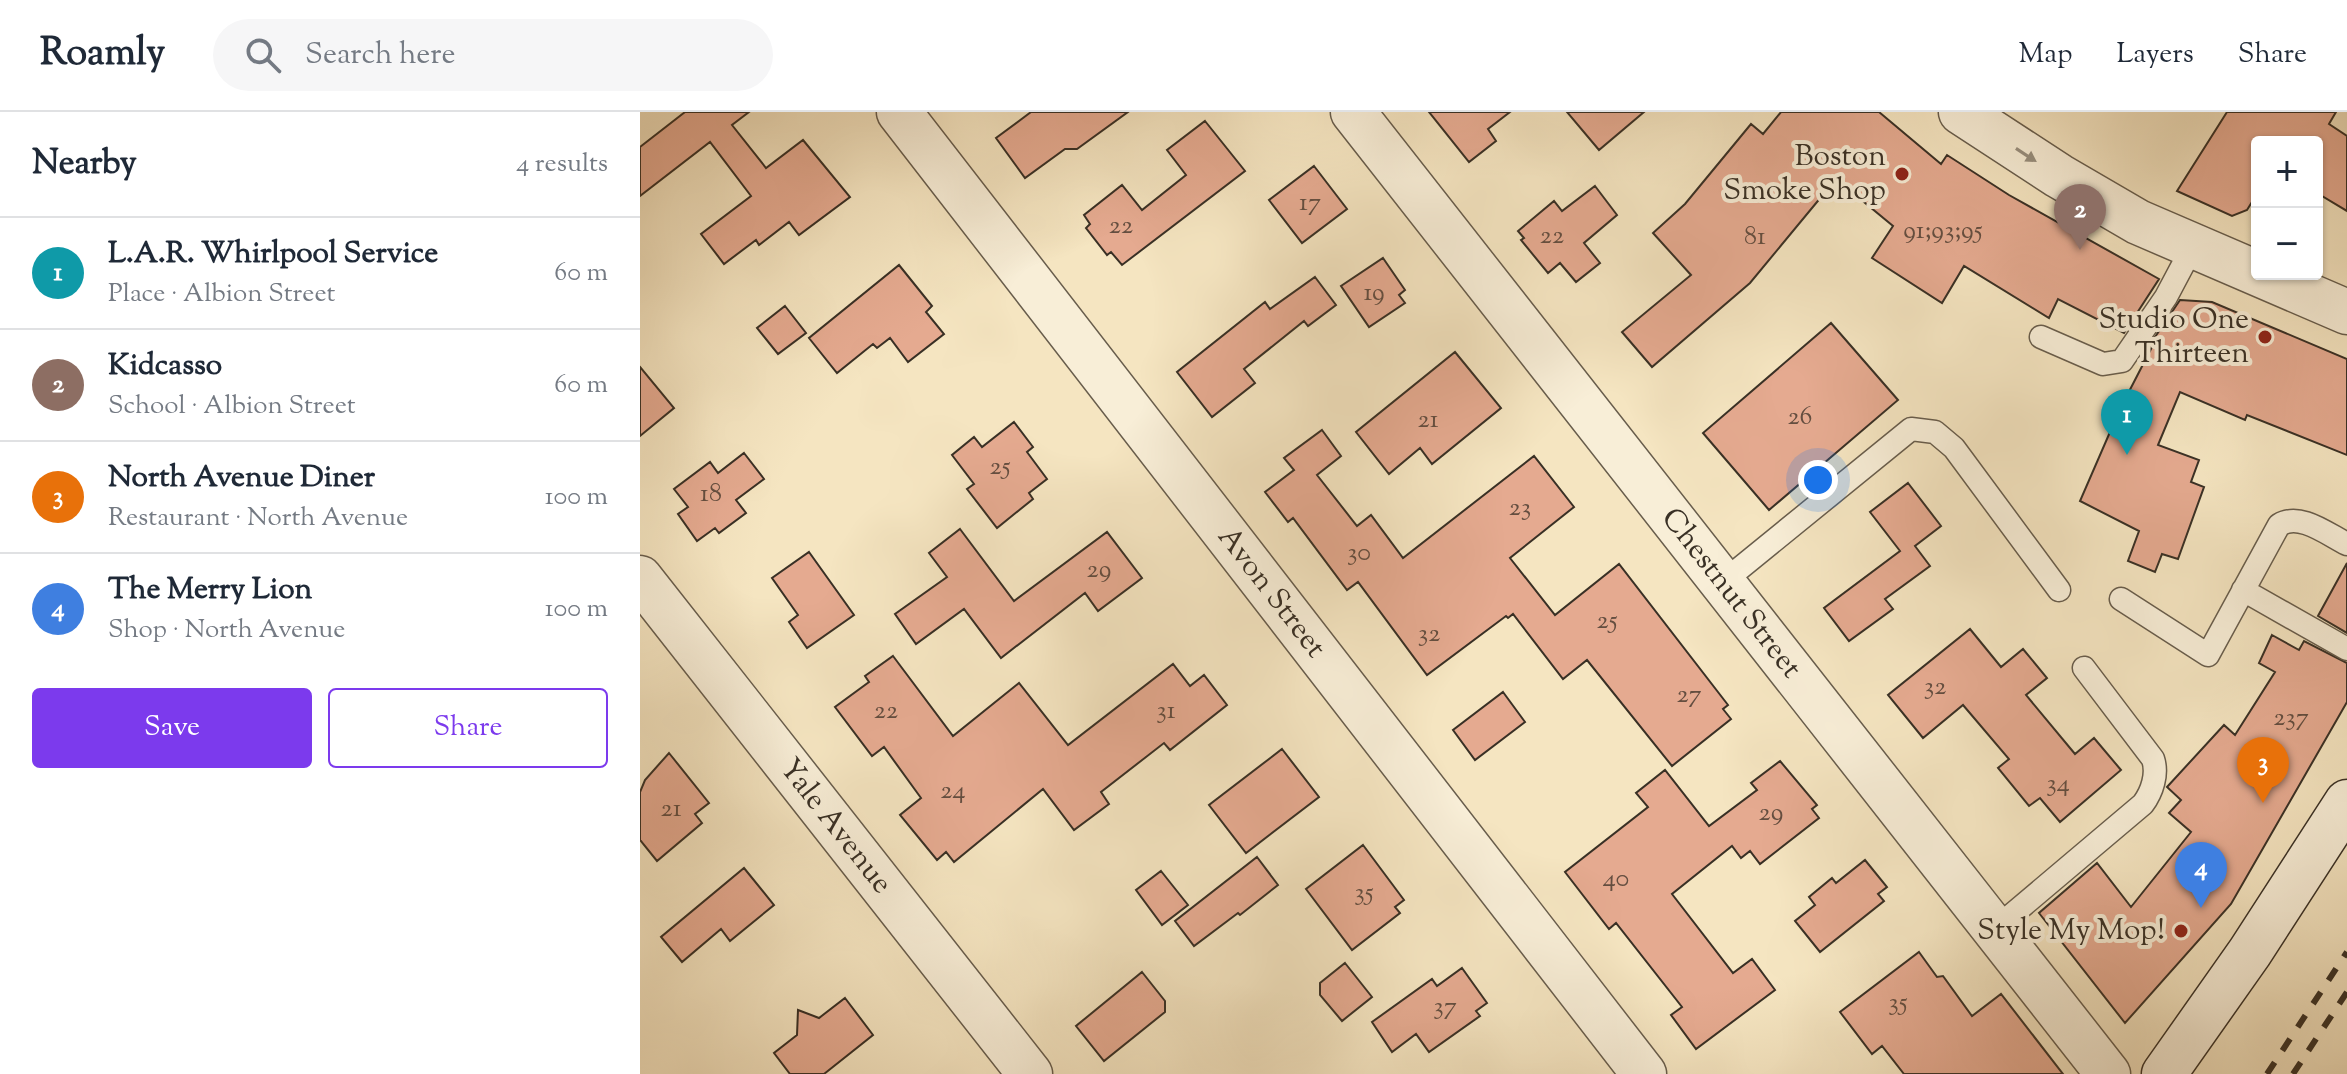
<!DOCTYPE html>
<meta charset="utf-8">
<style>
body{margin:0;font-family:"Sorts Mill Goudy",serif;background:#f6f6f7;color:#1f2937}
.controls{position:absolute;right:24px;top:24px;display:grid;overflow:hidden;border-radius:8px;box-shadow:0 2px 6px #0004}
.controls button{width:72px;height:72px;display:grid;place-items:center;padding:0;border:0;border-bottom:2px solid #e0e1e3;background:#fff;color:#1f2937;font:40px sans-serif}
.you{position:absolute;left:1178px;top:368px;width:28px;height:28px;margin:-20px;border:6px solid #fff;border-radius:50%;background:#1a73e8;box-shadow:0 0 0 12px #1a73e833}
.badge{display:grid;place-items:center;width:52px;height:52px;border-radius:50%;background:#7c3aed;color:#fff;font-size:26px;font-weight:700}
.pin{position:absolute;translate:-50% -66px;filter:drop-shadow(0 2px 4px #0008)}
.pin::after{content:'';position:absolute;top:42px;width:28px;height:24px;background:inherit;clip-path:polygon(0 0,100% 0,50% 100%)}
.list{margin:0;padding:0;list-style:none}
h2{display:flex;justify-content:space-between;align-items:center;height:104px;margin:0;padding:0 32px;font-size:34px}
h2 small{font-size:26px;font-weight:400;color:#747a83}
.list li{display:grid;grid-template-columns:52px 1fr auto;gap:24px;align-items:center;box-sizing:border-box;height:112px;padding:0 32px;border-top:2px solid #e0e1e3}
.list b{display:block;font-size:30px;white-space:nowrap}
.list p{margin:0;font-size:26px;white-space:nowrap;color:#747a83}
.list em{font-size:26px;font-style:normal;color:#747a83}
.actions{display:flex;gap:16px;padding:24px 32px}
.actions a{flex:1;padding:18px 0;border:2px solid #7c3aed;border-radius:8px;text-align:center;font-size:28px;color:#7c3aed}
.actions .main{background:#7c3aed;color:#fff}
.icon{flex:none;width:44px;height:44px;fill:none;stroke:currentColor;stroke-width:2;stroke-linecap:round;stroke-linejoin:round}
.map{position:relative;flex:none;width:1707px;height:962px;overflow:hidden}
header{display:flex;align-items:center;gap:48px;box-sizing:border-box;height:112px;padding:0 40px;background:#fff;border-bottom:2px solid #e0e1e3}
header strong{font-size:38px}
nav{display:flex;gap:44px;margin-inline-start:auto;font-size:28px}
.search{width:560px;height:72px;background:#f6f6f7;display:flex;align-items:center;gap:20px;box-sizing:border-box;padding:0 28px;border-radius:44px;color:#747a83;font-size:30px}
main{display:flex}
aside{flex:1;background:#fff}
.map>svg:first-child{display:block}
</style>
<header>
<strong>Roamly</strong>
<div class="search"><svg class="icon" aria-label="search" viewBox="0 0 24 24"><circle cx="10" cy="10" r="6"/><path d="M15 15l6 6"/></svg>Search here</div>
<nav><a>Map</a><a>Layers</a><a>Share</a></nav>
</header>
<main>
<aside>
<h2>Nearby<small>4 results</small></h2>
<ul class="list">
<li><span class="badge" style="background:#0f9aa8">1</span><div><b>L.A.R. Whirlpool Service</b><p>Place · Albion Street</p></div><em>60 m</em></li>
<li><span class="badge" style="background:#8d6e63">2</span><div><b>Kidcasso</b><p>School · Albion Street</p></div><em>60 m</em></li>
<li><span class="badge" style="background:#e8710a">3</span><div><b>North Avenue Diner</b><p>Restaurant · North Avenue</p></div><em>100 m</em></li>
<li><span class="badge" style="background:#3f7fe0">4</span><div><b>The Merry Lion</b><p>Shop · North Avenue</p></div><em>100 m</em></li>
</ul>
<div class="actions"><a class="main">Save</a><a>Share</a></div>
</aside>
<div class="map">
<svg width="1707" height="962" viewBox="0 0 1707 962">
<rect width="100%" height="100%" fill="#f5e5c1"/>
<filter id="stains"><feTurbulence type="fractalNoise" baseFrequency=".0025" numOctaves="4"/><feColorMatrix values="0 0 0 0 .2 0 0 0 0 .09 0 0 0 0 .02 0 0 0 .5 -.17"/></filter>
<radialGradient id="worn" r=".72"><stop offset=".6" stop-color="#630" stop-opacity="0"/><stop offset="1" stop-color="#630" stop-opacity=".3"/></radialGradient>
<!-- building -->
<path fill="#e5aa90" stroke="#393025" stroke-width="2" d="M 45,0 L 109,0 L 92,13 L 126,56 L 163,28 L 210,85 L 159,123 L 149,110 L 119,133 L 116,128 L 84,152 L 61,122 L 111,84 L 70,30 L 0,84 L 0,35 Z
M 391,0 L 488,0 L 437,37 L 425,37 L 385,66 L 356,26 Z
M 789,0 L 870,0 L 848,17 L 856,29 L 829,50 Z
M 927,0 L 1004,0 L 959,38 Z
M 1141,0 L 1239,0 L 1301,52 L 1307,43 L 1369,83 L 1519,167 L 1484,221 L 1418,187 L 1409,206 L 1324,154 L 1302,191 L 1232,146 L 1253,114 L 1196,67 L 1110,171 L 1012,255 L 982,220 L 1051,163 L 1013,121 L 1045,92 L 1111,12 L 1123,22 Z
M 1587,0 L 1696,0 L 1689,12 L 1707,24 L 1707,99 L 1677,81 L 1677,30 L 1617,30 L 1617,82 L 1607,98 L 1592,104 L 1537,79 Z
M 565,9 L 605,59 L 482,153 L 471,140 L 467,143 L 446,116 L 450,112 L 444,103 L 482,73 L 502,98 L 546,63 L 527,38 Z
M 674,54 L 707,97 L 662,131 L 629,88 Z
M 955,74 L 977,103 L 944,131 L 960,151 L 936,170 L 920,151 L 908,161 L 881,128 L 884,126 L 878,119 L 914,89 L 922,99 Z
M 743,146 L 765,178 L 759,183 L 765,191 L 729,215 L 701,174 Z
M 259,153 L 292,194 L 286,200 L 304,222 L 268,250 L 250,226 L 237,236 L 233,232 L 197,261 L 169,226 Z
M 675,165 L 696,193 L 668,214 L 664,209 L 604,257 L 615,271 L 572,305 L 537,260 L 625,190 L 630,197 Z
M 1540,188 L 1572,190 L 1707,247 L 1707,343 L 1607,303 L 1605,308 L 1540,280 L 1518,333 L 1559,348 L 1551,370 L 1564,375 L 1538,447 L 1522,442 L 1515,460 L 1488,449 L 1499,419 L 1440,389 L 1480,297 L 1512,235 L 1509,234 Z
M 145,194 L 166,221 L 138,242 L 117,216 Z
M 1191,211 L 1258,288 L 1129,398 L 1063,321 Z
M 815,240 L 861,296 L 792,352 L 780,336 L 749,362 L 716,320 Z
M 0,255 L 34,296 L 0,324 Z
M 374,310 L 393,335 L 387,340 L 407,367 L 389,381 L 393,387 L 357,416 L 327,377 L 334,372 L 312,343 L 334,325 L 342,335 Z
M 682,318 L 701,344 L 677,363 L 717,414 L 731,403 L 763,446 L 894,344 L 934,395 L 870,446 L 915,503 L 979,452 L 1088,593 L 1083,597 L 1091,607 L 1032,654 L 947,548 L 923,567 L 873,502 L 868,506 L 866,504 L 787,563 L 718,470 L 707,478 L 653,406 L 648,410 L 625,380 L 654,358 L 644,346 Z
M 104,341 L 124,367 L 96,388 L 106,401 L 79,421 L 75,416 L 57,429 L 38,402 L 48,395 L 34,377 L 70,350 L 78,361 Z
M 1268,371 L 1301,414 L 1275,434 L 1290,454 L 1245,487 L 1253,497 L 1209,529 L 1184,496 L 1260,439 L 1230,400 Z
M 320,417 L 374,489 L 467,420 L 502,466 L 458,499 L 445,481 L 361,546 L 324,497 L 276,532 L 255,502 L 307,465 L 289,441 Z
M 169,440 L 214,503 L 167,536 L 149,510 L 158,503 L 132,466 Z
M 1707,451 L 1707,521 L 1678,504 Z
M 1330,517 L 1361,555 L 1383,537 L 1407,566 L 1386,583 L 1435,642 L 1454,626 L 1481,658 L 1420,710 L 1400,686 L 1389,694 L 1358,656 L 1369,647 L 1323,593 L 1283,626 L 1248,583 Z
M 1632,523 L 1659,538 L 1664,529 L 1707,551 L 1707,590 L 1591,792 L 1485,911 L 1399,801 L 1457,751 L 1491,795 L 1551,720 L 1529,701 L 1541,688 L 1527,675 L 1584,613 L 1595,623 L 1635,560 L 1619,551 Z
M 253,544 L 313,624 L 379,571 L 428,633 L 533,552 L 550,574 L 564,563 L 587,593 L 530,638 L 524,631 L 461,680 L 469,692 L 434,718 L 403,677 L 314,750 L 306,740 L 297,748 L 260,703 L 281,686 L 244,635 L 232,644 L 195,595 L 229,570 L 225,564 Z
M 863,580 L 885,610 L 835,648 L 813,618 Z
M 642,637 L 679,685 L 606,741 L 569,693 Z
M 29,641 L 69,691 L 55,702 L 62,711 L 17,749 L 0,728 L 0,680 L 5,668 Z
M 1140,649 L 1177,693 L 1172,697 L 1179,706 L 1120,752 L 1110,739 L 1101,746 L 1092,734 L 1032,782 L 1093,861 L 1112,847 L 1135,878 L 1056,937 L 1031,903 L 1042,895 L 976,811 L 969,817 L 925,760 L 1008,695 L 996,681 L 1025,658 L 1069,714 L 1117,678 L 1111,671 Z
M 723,733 L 764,788 L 755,795 L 760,801 L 712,838 L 666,777 Z
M 617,745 L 638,773 L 600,803 L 598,801 L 554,834 L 535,809 Z
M 1225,748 L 1247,775 L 1238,782 L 1244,789 L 1180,840 L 1155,809 L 1175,793 L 1169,785 L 1192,766 L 1196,771 Z
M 104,756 L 134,793 L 90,829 L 81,817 L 42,850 L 21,825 Z
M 521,759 L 548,793 L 522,813 L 496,778 Z
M 1279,840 L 1297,865 L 1303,864 L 1332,904 L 1361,882 L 1423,962 L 1264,962 L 1242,934 L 1232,942 L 1200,900 Z
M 705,851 L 732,885 L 702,909 L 680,883 L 680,871 Z
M 822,856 L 847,891 L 836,899 L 840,904 L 789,940 L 776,922 L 752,940 L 732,910 L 792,867 L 797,874 Z
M 502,860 L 525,889 L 525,900 L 464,949 L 436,914 Z
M 205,886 L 233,923 L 184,962 L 150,962 L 134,941 L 157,923 L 158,898 L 179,906 Z"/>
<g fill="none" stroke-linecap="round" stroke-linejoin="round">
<!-- service casing -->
<g stroke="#685d4c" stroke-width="25">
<path id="service" d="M 1401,225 L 1463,252 L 1482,249 L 1526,185 L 1553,134
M 1083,470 L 1271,317 L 1295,320 L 1314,336 L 1419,478
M 1603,478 L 1707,537
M 1481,487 L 1568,543 L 1639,413 C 1660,400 1687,422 1707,432
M 1355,817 L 1503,692 C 1512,680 1518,662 1513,647 L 1444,556"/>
</g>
<!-- minor casing -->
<g stroke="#685d4c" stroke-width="47">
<g id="minor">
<path id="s1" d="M 259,0 L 1004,962"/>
<path id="s2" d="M 713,0 L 1468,962"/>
<path id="s3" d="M 0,466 L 390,962"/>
</g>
</g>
<!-- tertiary casing -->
<g stroke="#685d4c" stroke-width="47">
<path id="tertiary" d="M 1321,0 L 1419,64 L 1498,110 L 1707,200"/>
</g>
<!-- secondary casing -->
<g stroke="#393025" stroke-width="47">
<path id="secondary" d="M 1524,962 L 1610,840 L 1707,690"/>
</g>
<!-- service -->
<use href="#service" stroke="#f8eed7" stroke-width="22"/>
<!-- minor -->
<use href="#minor" stroke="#f8eed7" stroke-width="44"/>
<!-- tertiary -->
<use href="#tertiary" stroke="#f8eed7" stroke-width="44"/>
<!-- secondary -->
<use href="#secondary" stroke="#f8eed7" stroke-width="44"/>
<!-- rail -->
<path stroke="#393025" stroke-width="6" stroke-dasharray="14 14" stroke-linecap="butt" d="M 1627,962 L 1707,840
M 1653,962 L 1707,880"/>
</g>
<!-- one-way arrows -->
<defs><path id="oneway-solid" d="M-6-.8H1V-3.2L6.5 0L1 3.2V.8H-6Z" transform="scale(2)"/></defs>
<use fill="#988f7e" href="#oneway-solid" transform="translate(1386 43) rotate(33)"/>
<!-- markers -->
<g fill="#8f2418" stroke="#f8eed7" stroke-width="3">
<circle cx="1262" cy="62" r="8"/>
<circle cx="1625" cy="225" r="8"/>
<circle cx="1541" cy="819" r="8"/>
</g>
<g text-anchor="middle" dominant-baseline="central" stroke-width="8" stroke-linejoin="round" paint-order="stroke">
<!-- number labels -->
<g font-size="26" fill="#644e40">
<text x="670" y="91">17</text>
<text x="481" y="114">22</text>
<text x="1303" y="119">91;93;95</text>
<text x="912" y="124">22</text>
<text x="1115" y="125">81</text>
<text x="734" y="181">19</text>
<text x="1160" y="305">26</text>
<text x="788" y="308">21</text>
<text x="360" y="355">25</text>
<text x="71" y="382">18</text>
<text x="880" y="396">23</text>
<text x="719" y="441">30</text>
<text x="459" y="458">29</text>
<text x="967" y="509">25</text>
<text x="789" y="522">32</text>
<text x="1295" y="575">32</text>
<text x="1049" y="583">27</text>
<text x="246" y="599">22</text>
<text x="526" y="599">31</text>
<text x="1651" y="606">237</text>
<text x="1418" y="672">34</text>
<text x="313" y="679">24</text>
<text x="31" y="697">21</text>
<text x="1131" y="701">29</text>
<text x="976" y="767">40</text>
<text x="724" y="781">35</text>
<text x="1258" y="891">35</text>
<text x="805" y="895">37</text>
</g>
<!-- poi labels -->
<g font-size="30" fill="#393025" stroke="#f8eed7" text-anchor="end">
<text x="1246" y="45">Boston<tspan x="1246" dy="34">Smoke Shop</tspan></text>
<text x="1609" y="208">Studio One<tspan x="1609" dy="34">Thirteen</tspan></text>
<text x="1525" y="819">Style My Mop!</text>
</g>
<!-- street labels -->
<g font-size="30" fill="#393025" stroke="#f8eed7">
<text stroke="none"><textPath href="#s1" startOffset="608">Avon Street</textPath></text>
<text stroke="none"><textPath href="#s2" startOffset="612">Chestnut Street</textPath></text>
<text stroke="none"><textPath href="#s3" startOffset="316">Yale Avenue</textPath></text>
</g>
</g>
<rect width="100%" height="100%" filter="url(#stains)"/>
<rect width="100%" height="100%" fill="url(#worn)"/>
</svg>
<div class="controls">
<button>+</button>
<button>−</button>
</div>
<div class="you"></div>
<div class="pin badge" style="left:1487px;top:343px;background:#0f9aa8">1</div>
<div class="pin badge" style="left:1440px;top:138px;background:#8d6e63">2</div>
<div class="pin badge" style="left:1623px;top:691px;background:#e8710a">3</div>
<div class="pin badge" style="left:1561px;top:796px;background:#3f7fe0">4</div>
</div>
</main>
